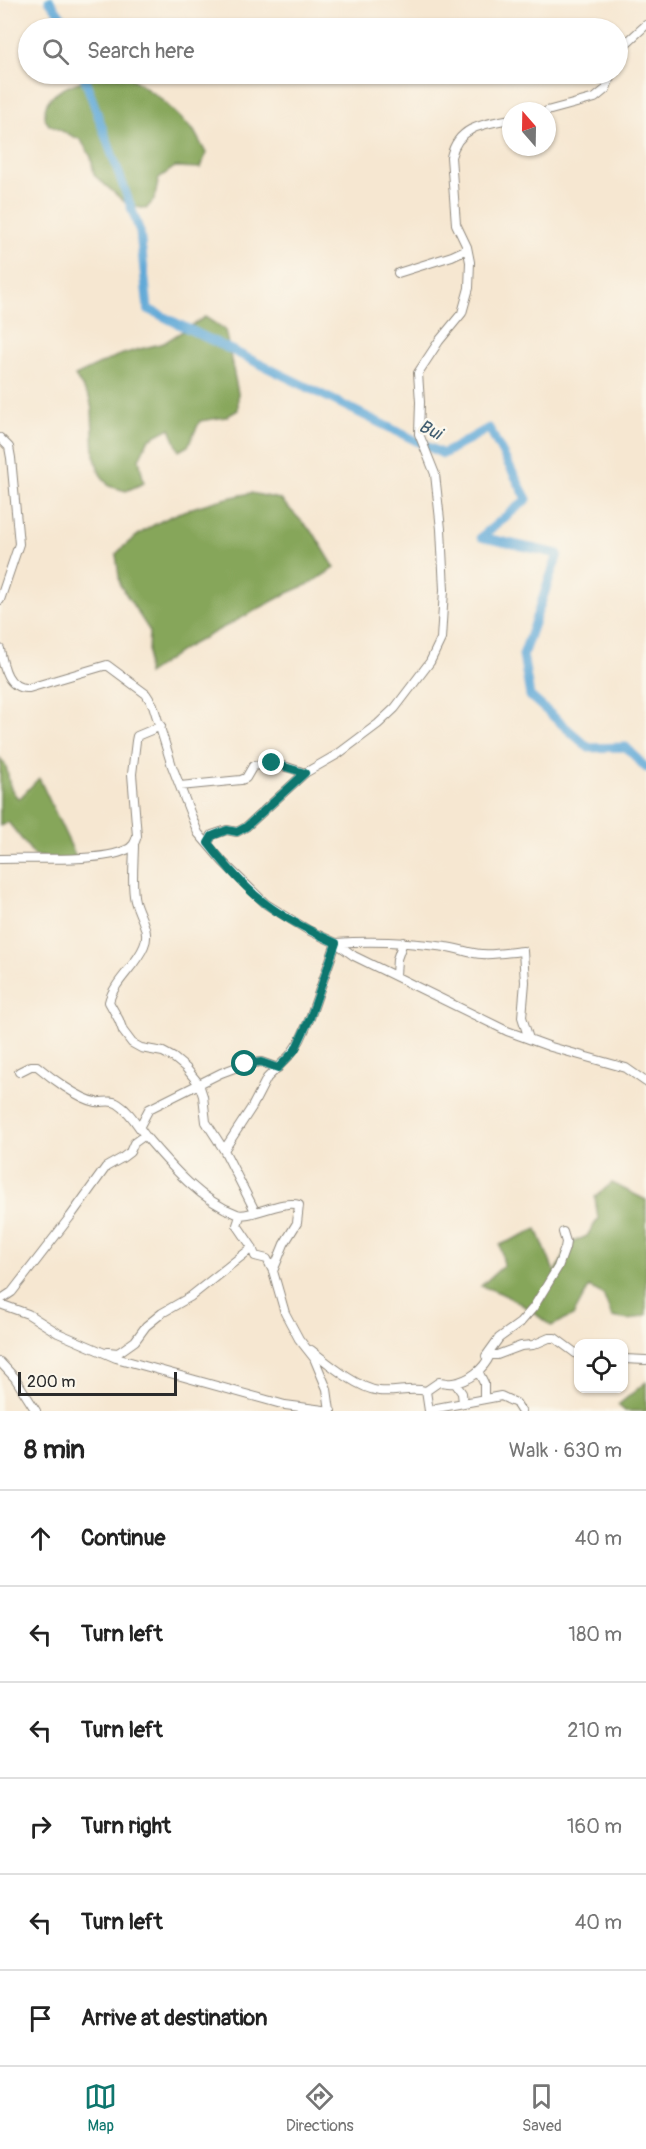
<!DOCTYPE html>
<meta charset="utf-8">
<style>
body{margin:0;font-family:Pangolin,sans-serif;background:#f6f6f6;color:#222}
.controls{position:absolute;right:18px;bottom:18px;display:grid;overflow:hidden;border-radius:12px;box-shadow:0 2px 4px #0004}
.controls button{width:54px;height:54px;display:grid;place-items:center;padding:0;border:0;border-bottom:2px solid #e0e0e0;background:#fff;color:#222;font:30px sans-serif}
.compass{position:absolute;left:502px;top:102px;width:54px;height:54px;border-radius:50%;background:#fff;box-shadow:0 2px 4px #0004;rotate:340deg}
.scale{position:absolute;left:18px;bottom:15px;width:159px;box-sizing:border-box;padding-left:6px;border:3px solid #2b2b2b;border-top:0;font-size:16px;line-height:21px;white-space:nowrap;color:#2b2b2b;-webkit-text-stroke:4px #fbf7ec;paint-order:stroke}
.stop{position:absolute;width:18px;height:18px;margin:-14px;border:4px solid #0f766e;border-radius:50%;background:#fff}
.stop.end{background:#0f766e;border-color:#fff;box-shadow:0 2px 6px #0008}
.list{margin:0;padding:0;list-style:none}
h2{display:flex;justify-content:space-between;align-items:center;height:78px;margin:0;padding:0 24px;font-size:26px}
h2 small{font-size:20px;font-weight:400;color:#767676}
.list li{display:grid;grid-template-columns:39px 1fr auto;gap:18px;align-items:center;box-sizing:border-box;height:96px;padding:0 24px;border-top:2px solid #e0e0e0}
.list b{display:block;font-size:22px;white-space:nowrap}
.list em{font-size:20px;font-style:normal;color:#767676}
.icon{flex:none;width:33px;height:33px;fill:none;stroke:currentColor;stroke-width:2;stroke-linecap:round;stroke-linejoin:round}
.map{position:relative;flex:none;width:646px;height:1411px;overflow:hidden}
.search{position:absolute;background:#fff;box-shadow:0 2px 4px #0004;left:18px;right:18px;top:18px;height:66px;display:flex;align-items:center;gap:15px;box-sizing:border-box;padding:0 21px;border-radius:33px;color:#767676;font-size:22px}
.sheet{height:654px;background:#fff}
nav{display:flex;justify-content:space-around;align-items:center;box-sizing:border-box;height:84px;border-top:2px solid #e0e0e0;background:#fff;font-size:16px;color:#767676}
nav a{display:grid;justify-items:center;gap:3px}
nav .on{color:#0f766e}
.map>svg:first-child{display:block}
</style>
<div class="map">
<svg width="646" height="1411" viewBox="0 0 646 1411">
<rect width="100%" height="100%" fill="#fbf7ec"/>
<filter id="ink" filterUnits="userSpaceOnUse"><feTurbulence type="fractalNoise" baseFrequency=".0167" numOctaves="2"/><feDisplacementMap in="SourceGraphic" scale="12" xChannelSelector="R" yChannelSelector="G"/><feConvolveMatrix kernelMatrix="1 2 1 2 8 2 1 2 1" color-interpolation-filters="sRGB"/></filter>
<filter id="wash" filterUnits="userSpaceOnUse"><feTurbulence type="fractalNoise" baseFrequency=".008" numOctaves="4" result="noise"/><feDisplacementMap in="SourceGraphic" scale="24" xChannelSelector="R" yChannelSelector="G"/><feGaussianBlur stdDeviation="1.35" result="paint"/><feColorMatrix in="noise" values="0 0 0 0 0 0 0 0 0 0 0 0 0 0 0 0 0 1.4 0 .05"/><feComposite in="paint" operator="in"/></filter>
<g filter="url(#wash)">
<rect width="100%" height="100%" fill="#f6e7d1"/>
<!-- forest -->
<path fill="#86a65a" stroke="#586842" stroke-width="1.5" d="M 102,75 L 128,76 L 160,98 L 194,131 L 206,153 L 201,168 L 175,167 L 159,178 L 154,200 L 146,209 L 128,205 L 94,175 L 91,157 L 81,140 L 49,125 L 45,119 C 45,115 45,108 46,105 C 54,87 86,80 102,75 Z
M 205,317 L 225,330 L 238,393 L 238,410 L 226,417 L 200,421 L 188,446 L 179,451 L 170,428 L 149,439 L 139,459 L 144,483 L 126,491 L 109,486 L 100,474 L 94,455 L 92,410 L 90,399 L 75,376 L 117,356 L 136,350 L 164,343 Z
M 251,493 L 280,499 L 315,535 L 335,568 L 309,584 L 286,594 L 185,648 L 147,674 L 149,630 L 120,585 L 116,554 C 153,516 201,503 251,493 Z
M 0,758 C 14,772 2,783 19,799 L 39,778 L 79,863 L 35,856 L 8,822 L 0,826 Z
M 612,1183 L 646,1200 L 646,1315 L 629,1320 L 612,1317 L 603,1294 L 589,1287 L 573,1316 L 551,1326 C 529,1308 508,1294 481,1286 L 504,1265 L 500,1245 L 537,1229 L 555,1274 L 569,1244 L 587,1236 L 598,1219 L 595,1197 Z
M 646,1382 L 646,1411 L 625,1411 L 618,1405 Z"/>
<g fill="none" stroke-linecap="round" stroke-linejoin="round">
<!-- river -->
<path stroke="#60a9d7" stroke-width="9" d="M 49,0 L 64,20 L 67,28
M 83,74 L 140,232 L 148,309 L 443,454 L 489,428 L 527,499 L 481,537 L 558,554 L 523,655 L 530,696 L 589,748 L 626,747 L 646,768"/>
</g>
</g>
<g filter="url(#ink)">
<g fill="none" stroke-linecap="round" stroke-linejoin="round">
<!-- minor casing -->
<g stroke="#90897e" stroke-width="10">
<path id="minor" d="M 618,55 L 622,47 L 646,25
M 547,111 L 595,98 L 606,89 L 611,74
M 398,273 L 452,256 L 467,249
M 0,438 L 9,447 L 11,458 L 19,544 L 0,600
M 0,649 C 3,665 7,690 29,688 L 107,665 L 146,694 L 153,705 L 172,766 L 198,833 L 223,862 L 266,904 L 308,930 L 336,943 L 354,956 L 507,1031 L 551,1047 L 626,1068 L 646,1082
M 180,786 L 241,780 L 246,778 L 253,766 C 276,762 284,766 305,773
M 208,843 L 212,835 L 227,830 L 237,832 L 246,827 L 305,773 L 338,754 L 378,724 L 395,708 L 430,662 L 441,639 L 444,590 L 441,529 L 435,474 L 419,434 L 420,402 L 418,373 L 439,341 L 462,313 L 469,288 L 470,262 L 467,247 L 456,224 L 451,157 C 458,126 484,124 511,119
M 134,844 C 134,860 131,887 135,901 C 139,916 151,931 144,946 C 136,966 114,981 109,1002 L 119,1020 L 123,1031 L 132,1043 L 141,1048 L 163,1052 L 174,1058 L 186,1068 L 199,1084 L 203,1096 L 206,1122 L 224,1150 L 255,1211
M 0,859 C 30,858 101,862 126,850 C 133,847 135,843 137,836 L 132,774 L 136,741 L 137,736 L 161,726
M 396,975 L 397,959 L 403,942
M 19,1072 L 31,1066 L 37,1066 C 50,1077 79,1099 96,1102 C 103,1103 111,1099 118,1104 C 131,1112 138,1127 147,1138 C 172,1167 200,1200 237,1214 C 248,1219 283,1199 299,1205 L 297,1223 L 284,1244 L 273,1271
M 140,1126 L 149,1109 L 221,1073 L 245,1064 L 261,1062 L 278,1068
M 224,1150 L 252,1107 L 267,1078 L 290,1055 L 300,1040 L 310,1018 L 336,943 C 374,940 408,942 446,947 C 458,948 470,954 482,954 C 496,955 510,952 523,951 L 525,982 L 522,1017 L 529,1039
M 240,1216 L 237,1225 L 252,1247 L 255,1256 L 267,1259 L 273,1271 L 285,1313 L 299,1339 L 314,1358 L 327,1389 L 330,1411
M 0,1300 L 12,1292 L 70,1217 L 106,1167 L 122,1158 L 130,1152 L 134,1143 L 145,1135
M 0,1304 L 28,1314 L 58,1333 L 116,1358 L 285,1405 L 331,1411
M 311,1350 C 329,1364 357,1388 379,1391 C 395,1393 411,1387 426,1391
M 108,1352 L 118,1353 L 135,1341 L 146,1326 L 162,1313 L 190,1297 L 248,1251 L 252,1250
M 486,1356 L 499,1338 L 520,1323 L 533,1308 L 558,1267 L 565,1248 L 566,1242 L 563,1232
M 624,1359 L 646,1360
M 0,1362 L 15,1378 L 36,1411
M 478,1371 L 484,1383 L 484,1399
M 455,1383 L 462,1393 L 463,1403
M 426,1391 L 439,1382 C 444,1382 448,1384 453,1383 C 469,1381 484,1369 490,1355 L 497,1355 L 521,1346 L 533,1345 L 549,1338 L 555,1338 L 578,1355
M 426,1391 L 429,1411
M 433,1411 L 437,1408 L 501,1396 L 516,1403 L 521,1411"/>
</g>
<!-- minor -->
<use href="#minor" stroke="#fff" stroke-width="8"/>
</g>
</g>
<g fill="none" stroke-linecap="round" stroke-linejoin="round" filter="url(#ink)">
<!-- route -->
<path stroke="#0f766e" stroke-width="8" d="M 245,1064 L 261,1062 L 278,1068 L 295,1050 L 310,1018 L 336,943 C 312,932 287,920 266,904 C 245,888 225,865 208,843 L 212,836 L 227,830 L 237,832 L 246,827 L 305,773 L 272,763"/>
</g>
<g text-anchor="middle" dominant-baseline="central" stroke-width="5" stroke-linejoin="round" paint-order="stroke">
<!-- water labels -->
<g font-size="18" font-style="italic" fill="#405d70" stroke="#fbf7ec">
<text transform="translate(430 430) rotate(26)">Bui</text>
</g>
</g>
</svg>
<div class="controls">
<button><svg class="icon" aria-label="locate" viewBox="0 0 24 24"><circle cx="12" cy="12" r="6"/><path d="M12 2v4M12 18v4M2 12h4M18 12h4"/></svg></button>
</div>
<svg class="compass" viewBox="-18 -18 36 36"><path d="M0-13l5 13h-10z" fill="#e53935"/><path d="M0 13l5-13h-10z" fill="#767676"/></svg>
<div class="scale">200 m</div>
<div class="stop" style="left:245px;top:1064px"></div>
<div class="stop end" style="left:272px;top:763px"></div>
<div class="search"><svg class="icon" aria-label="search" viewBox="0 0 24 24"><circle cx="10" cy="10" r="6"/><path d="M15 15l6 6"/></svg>Search here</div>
</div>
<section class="sheet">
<h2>8 min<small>Walk · 630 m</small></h2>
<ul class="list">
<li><svg class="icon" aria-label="ahead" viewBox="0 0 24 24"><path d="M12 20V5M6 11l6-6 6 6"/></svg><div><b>Continue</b></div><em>40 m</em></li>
<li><svg class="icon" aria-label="left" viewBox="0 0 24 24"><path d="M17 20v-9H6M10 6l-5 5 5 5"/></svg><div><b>Turn left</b></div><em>180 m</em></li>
<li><svg class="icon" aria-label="left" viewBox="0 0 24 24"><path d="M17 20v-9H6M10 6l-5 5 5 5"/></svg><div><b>Turn left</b></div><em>210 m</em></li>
<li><svg class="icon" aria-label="right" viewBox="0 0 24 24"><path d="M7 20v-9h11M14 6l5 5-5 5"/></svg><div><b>Turn right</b></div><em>160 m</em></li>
<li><svg class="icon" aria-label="left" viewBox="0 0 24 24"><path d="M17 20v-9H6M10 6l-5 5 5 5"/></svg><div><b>Turn left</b></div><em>40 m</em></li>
<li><svg class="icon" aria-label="arrive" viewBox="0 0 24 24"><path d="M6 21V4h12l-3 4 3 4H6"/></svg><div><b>Arrive at destination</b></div></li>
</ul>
</section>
<nav>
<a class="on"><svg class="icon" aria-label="map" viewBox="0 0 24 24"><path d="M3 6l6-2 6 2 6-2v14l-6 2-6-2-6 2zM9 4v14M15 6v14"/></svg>Map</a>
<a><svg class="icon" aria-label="directions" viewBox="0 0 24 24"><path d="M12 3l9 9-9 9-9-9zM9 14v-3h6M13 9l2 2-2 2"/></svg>Directions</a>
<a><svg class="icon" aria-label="saved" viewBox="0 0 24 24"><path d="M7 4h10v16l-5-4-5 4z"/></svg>Saved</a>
</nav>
